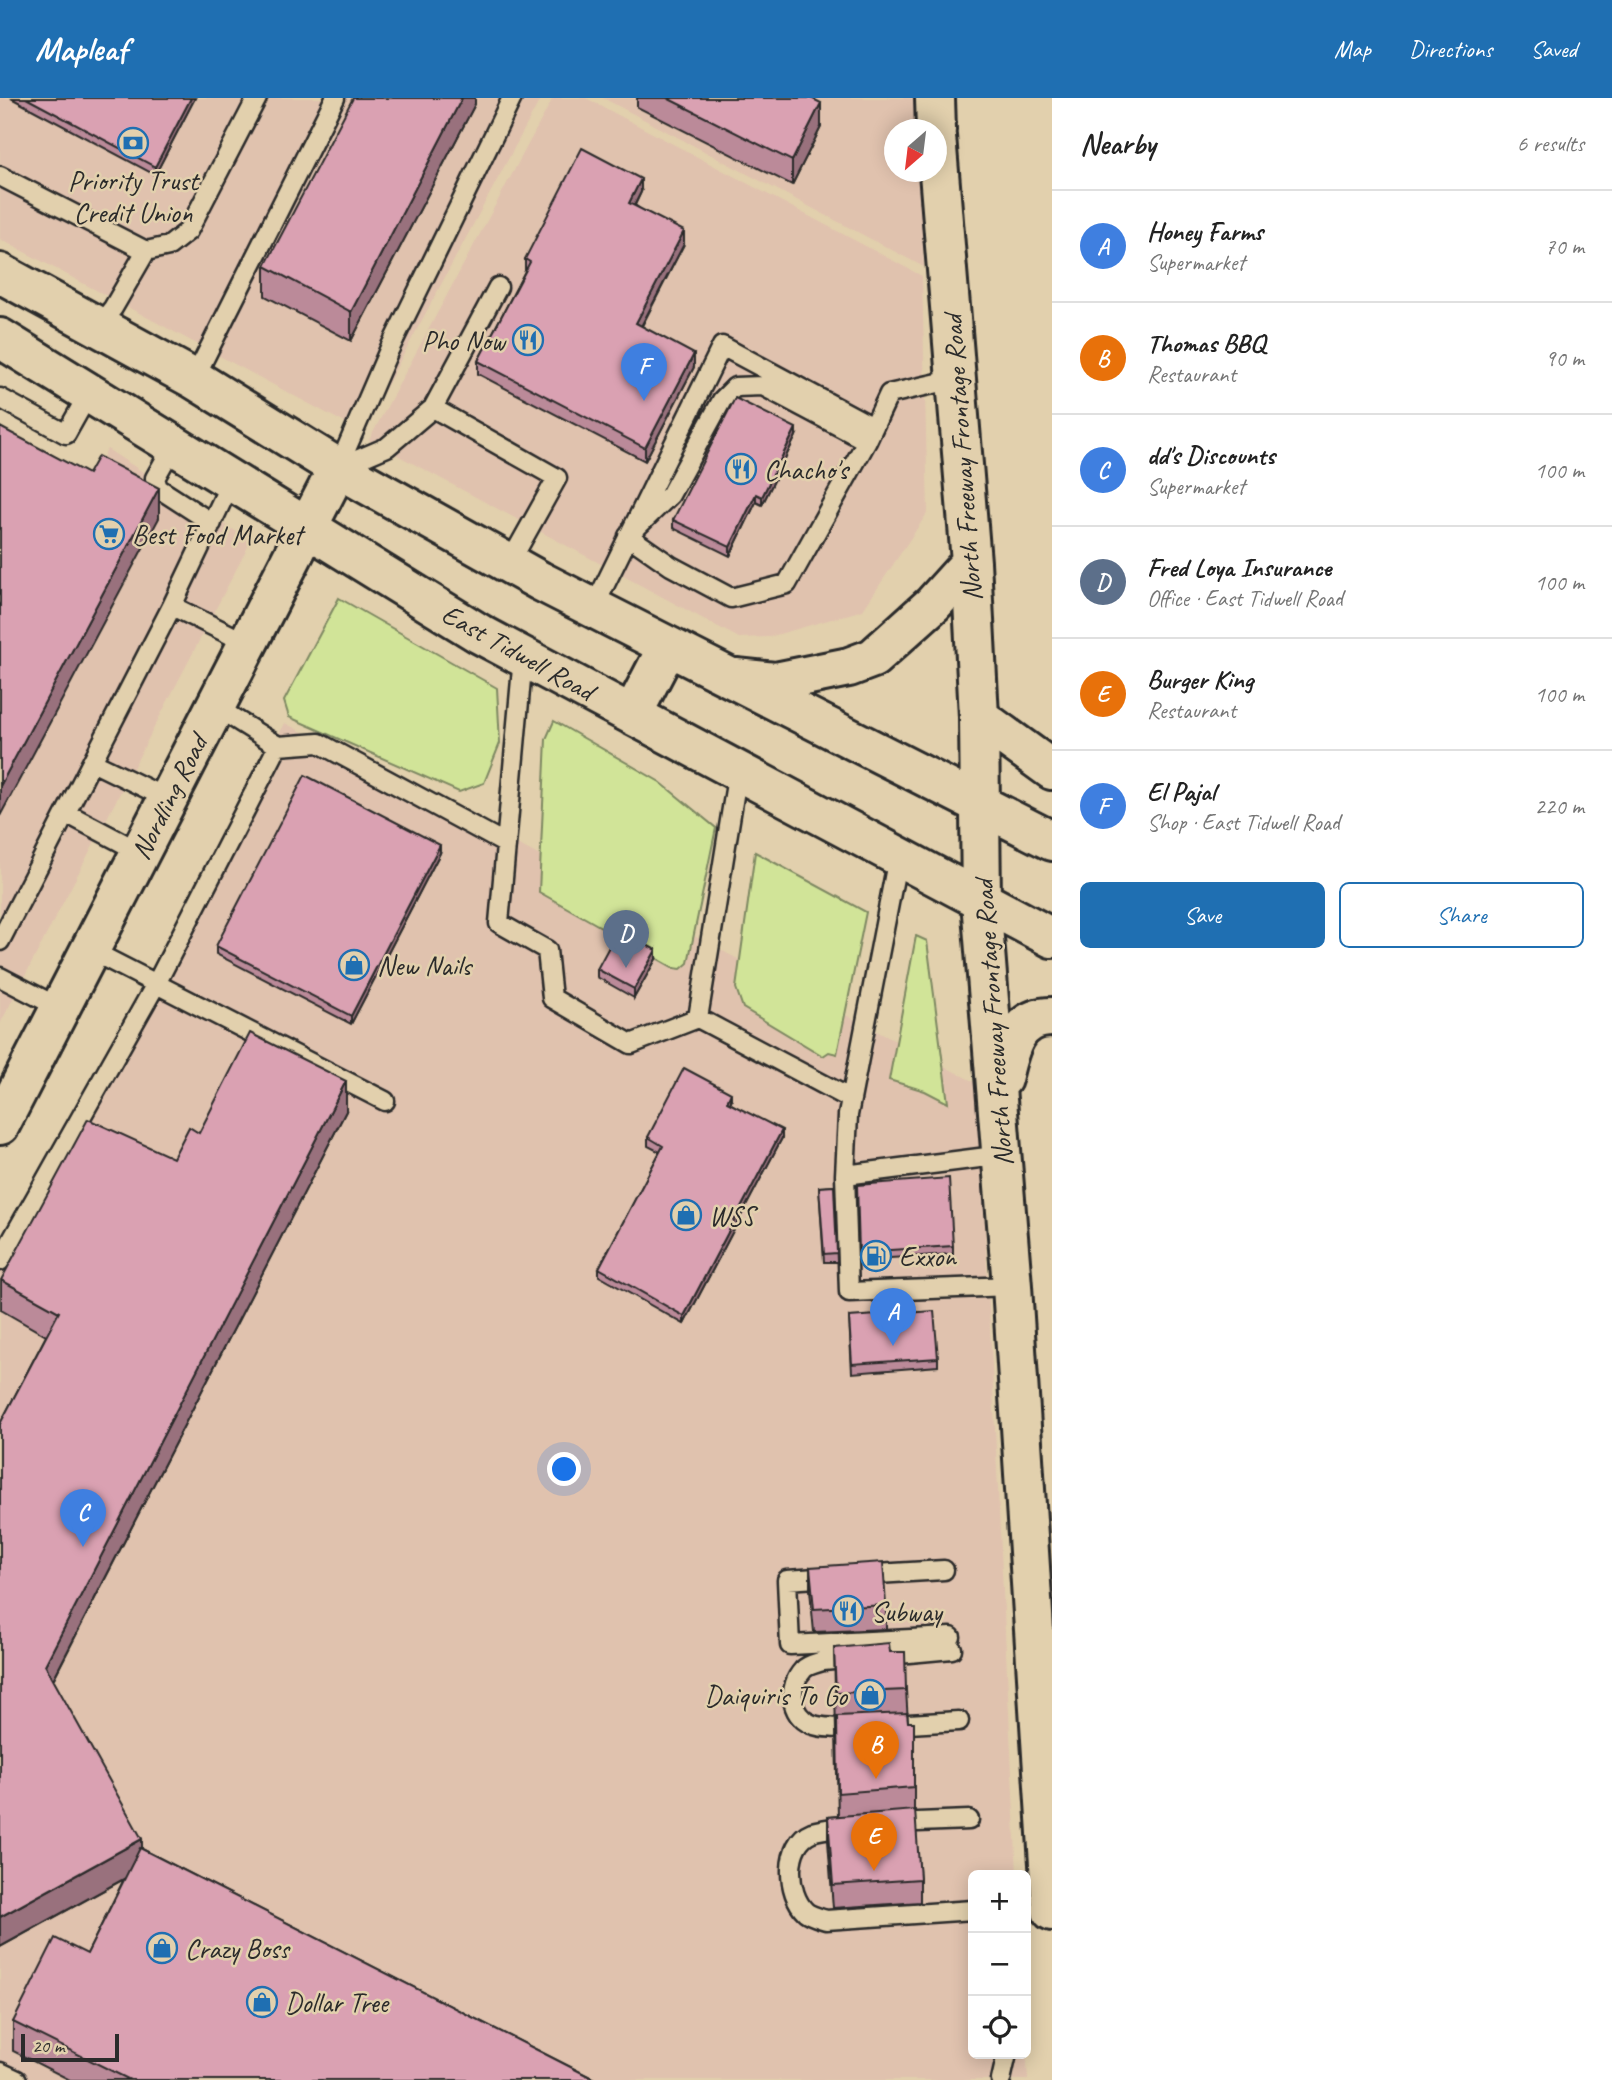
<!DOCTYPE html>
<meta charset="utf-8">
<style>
body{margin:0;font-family:Caveat,sans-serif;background:#f2f2f2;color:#222}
.controls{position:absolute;right:21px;bottom:21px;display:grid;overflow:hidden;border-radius:10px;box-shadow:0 4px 18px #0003}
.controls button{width:63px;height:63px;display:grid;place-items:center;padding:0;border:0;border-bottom:2px solid #e0e0e0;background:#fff;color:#222;font:35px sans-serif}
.compass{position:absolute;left:884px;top:21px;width:63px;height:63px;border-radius:50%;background:#fff;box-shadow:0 4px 18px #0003;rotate:208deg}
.scale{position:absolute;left:21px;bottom:18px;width:98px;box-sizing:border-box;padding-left:7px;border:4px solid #2b2b2b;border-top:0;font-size:19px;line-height:24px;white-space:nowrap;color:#2b2b2b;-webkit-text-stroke:5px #e2d0ad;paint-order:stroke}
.you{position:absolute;left:565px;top:1372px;width:24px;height:24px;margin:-18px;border:5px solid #fff;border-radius:50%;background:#1a73e8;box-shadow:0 0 0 10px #1a73e833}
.badge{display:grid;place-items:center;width:46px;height:46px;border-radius:50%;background:#1f6fb2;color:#fff;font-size:23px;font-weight:700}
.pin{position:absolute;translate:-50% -58px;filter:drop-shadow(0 2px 4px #0008)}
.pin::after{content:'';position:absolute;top:37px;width:24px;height:21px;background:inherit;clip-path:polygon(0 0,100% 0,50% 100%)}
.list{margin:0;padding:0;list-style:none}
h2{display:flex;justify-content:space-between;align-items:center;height:91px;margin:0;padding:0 28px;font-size:30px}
h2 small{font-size:23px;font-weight:400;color:#767676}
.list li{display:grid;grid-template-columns:46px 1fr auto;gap:21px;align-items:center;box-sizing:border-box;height:112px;padding:0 28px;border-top:2px solid #e0e0e0}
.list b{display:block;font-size:26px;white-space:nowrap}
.list p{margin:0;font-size:23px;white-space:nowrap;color:#767676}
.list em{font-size:23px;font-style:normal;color:#767676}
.actions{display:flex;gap:14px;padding:21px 28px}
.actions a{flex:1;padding:16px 0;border:2px solid #1f6fb2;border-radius:10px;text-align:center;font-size:24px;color:#1f6fb2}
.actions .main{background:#1f6fb2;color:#fff}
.icon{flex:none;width:38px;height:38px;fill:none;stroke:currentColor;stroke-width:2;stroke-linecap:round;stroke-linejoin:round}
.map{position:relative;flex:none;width:1052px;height:1982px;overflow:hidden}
header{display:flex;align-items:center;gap:42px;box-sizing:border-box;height:98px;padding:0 35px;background:#1f6fb2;color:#fff}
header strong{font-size:33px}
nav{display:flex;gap:38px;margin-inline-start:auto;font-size:24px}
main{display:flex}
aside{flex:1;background:#fff}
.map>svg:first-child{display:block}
</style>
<header>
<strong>Mapleaf</strong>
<nav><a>Map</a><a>Directions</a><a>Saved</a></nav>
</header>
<main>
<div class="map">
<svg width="1052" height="1982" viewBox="0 0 1052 1982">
<rect width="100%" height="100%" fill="#e2d0ad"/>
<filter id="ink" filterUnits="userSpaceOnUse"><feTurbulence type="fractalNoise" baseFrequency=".0143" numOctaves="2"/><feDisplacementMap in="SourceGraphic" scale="14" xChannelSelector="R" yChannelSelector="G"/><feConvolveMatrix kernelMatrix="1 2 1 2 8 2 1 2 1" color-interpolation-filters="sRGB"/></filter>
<g filter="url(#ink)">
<!-- built -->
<path fill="#e0c2ae" d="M 0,0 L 541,0 L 362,334 L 0,141 Z
M 553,0 L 586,0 L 922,178 L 928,414 L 863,512 L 769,539 L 739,540 L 369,342 Z
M 603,0 L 917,0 L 918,31 L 894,32 L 894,74 L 920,74 L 924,169 Z
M 107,351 L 251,443 L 0,926 L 0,558 Z
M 285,625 L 978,986 L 1017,1777 L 973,1777 L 973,1956 L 1026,1956 L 1026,1947 L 1028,1982 L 0,1982 L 0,1169 Z"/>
<!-- green -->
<path fill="#d1e498" stroke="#7e8862" stroke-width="2" d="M 339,500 L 497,590 L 500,645 L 484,685 L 459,694 L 289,619 L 284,603 Z
M 554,623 L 660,684 L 716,730 L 688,865 L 681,871 L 674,870 L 539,794 L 546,641 Z
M 755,754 L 866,814 L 837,956 L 829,954 L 823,958 L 743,910 L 736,890 Z
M 916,838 L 927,843 L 948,1005 L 925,993 L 889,982 Z"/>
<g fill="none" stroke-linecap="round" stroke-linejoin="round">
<!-- lane casing -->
<g stroke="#2b2b2b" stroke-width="23">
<path id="lane" d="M 0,78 L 146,153 L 113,210 L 98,229
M 146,153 L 169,148 L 188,133 L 257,0
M 194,281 L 335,0
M 0,300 L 66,336 L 89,295
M 433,310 L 557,380 L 509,466
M 173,348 L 155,380 L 158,390 L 212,425
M 338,370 L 389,252 L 512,0
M 338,370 L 387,349 L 433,310 L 498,189
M 638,428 L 670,397 L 722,302 L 735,289 L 763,288 L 867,343
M 628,438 L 671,468 L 731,500 L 787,486 L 867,343 L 889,296 L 956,281
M 172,508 L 231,384
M 593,511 L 722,248 L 873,329
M 523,559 L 499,825 L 547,852 L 552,900 L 631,946 L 698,920 L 851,1001
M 216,609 L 278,648 L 319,645 L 506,746
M 92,664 L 168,701
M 66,715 L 140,754
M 898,759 L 848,1017 L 845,1077 L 849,1194 L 1012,1188
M 0,843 L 172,508 L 249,546
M 90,852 L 385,1003
M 0,879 L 60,910
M 698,920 L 738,673
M 845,1077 L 1003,1057
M 0,1163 L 156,886 L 278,648
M 860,1477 L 944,1472
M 832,1479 L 787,1482 L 790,1547 L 951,1539
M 892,1627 L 959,1623
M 860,1628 C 845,1629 826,1632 811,1626 C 789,1617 788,1588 803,1572 C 807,1567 817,1565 823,1563 L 952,1551
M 892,1725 L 969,1722
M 850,1728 C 839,1730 824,1730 812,1734 C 784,1745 786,1796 806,1814 C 811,1818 820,1820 826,1822 L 973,1812
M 0,1974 L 17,1982
M 1001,1982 L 1007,1956"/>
</g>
<!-- secondary casing -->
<g stroke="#2b2b2b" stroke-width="44">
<path id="secondary" d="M 935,0 L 936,32
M 936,38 L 971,464 L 979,619 L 981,803 L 1012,1188 L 1052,1813
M 0,175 L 194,281 L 338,370 L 540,483 L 1052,743
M 0,240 L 480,536 L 1052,840
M 736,580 L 775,584 L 849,569 L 873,560 L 933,506 L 971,464
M 632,617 L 667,550
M 979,619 L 1052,672
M 1002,981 C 1009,951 1015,919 1052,919
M 0,1027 L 338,370"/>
</g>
<!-- lane -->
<use href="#lane" stroke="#e2d0ad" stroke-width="18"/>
<!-- secondary -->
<use href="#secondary" stroke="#e2d0ad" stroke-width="38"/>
</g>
<!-- wall -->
<path fill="#bb8a99" stroke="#2b2b2b" stroke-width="2" d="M 11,0 L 195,0 L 155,77 Z
M 475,0 L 475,6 L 351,243 L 265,198 L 265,168 Z
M 637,0 L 811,0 L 821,29 L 792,87 L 637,9 Z
M 641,94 L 635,107 L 684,146 L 642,228 L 694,269 L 645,363 L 478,276 L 478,263 L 525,173 L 525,161 Z
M 796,338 L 762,407 L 756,404 L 730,458 L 673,430 L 673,422 Z
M 440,755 L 351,926 L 216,856 L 216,848 Z
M 656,861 L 634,900 L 597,879 L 597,871 Z
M 731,1003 L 730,1005 L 782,1040 L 684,1226 L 599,1178 L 599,1170 L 660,1054 L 648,1048 L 648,1039 Z
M 346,1013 L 53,1582 L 142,1751 L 596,1982 L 70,1982 L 13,1953 L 13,1924 L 87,1856 L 124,1781 L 0,1849 L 0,1326 L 46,1238 L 1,1212 L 1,1182 L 173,1060 L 199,1035 Z
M 857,1087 L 953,1148 L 953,1156 L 859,1162 Z
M 834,1088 L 837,1164 L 824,1164 L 819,1089 Z
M 849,1219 L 938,1260 L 938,1268 L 852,1275 Z
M 810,1469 L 886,1507 L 886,1531 L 814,1534 L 810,1492 Z
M 834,1550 L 890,1554 L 906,1592 L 908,1624 L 914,1624 L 914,1712 L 920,1781 L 920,1804 L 833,1810 L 828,1743 L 828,1719 L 838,1718 Z"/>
<!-- shaded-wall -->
<path fill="#99717d" stroke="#2b2b2b" stroke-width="2" d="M 191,0 L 195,0 L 155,77 L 155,69 Z
M 462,0 L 475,0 L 475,6 L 351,243 L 351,214 Z
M 821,5 L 821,29 L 792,87 L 792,63 Z
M 641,81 L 641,94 L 629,118 L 629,105 Z
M 684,133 L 684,146 L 636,238 L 636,225 Z
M 694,256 L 694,269 L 645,363 L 645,350 Z
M 796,330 L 796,338 L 762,407 L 762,399 Z
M 159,390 L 159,420 L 0,718 L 0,688 Z
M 756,396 L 756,404 L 730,458 L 730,449 Z
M 440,747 L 440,755 L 351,926 L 351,918 Z
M 656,852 L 656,861 L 634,900 L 634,891 Z
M 346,983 L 346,1013 L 45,1597 L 45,1567 Z
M 731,995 L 731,1003 L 727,1012 L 727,1004 Z
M 782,1032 L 782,1040 L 684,1226 L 684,1218 Z
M 142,1741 L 142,1771 L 0,1849 L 0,1819 Z"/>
<!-- building -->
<path fill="#daa1b2" stroke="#2b2b2b" stroke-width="2" d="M 26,0 L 191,0 L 155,69 Z
M 353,0 L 462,0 L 351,214 L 265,168 Z
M 667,0 L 811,0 L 821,5 L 792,63 Z
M 582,50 L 641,81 L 629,105 L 684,133 L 636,225 L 694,256 L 645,350 L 478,263 L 530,164 L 525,161 Z
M 735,300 L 796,330 L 762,399 L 756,396 L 730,449 L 673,422 Z
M 0,329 L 88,376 L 98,358 L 159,390 L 0,688 Z
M 305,677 L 440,747 L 351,918 L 216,848 Z
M 618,832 L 656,852 L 634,891 L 597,871 Z
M 250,935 L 346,983 L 45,1567 L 142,1741 L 0,1819 L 0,1326 L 59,1214 L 1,1182 L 88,1021 L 173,1060 L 189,1029 L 199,1035 Z
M 684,970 L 731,995 L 727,1004 L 782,1032 L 684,1218 L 599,1170 L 663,1048 L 648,1039 Z
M 949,1080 L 953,1148 L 859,1154 L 857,1087 Z
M 834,1088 L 837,1155 L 824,1156 L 819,1089 Z
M 934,1213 L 938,1260 L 852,1266 L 849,1219 Z
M 883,1464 L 886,1507 L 814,1511 L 810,1469 Z
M 889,1545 L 890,1554 L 905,1554 L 906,1592 L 836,1595 L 834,1550 Z
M 907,1615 L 908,1624 L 914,1624 L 914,1689 L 838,1695 L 837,1618 Z
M 915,1712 L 920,1781 L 833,1787 L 828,1719 Z
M 140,1750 L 596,1982 L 130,1982 L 13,1924 L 55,1840 L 87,1856 Z"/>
</g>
<!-- icons -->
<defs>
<g id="bank-ring" transform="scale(1.575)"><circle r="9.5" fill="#e2d0ad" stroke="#1f6fb2" stroke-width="1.5"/><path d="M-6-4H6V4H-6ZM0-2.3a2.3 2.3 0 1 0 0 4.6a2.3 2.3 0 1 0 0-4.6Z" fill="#1f6fb2"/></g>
<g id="restaurant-ring" transform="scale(1.575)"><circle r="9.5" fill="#e2d0ad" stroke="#1f6fb2" stroke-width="1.5"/><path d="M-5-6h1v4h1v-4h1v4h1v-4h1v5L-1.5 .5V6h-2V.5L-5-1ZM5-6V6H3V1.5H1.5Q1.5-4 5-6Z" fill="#1f6fb2"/></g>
<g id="supermarket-ring" transform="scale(1.575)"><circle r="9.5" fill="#e2d0ad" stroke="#1f6fb2" stroke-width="1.5"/><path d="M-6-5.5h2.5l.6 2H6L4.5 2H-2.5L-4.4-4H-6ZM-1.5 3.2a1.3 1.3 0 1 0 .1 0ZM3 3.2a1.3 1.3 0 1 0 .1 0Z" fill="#1f6fb2"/></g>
<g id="shop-ring" transform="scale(1.575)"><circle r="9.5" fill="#e2d0ad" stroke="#1f6fb2" stroke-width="1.5"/><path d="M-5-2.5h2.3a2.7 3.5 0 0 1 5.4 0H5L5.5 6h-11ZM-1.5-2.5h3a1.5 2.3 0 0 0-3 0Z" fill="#1f6fb2"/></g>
<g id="fuel-ring" transform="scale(1.575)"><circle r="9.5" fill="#e2d0ad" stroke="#1f6fb2" stroke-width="1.5"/><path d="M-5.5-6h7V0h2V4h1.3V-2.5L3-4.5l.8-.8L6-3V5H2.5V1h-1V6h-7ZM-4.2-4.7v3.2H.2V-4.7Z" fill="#1f6fb2"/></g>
</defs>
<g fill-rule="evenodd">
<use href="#bank-ring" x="133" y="45"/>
<use href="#restaurant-ring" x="528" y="242"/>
<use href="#restaurant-ring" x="741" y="371"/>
<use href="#supermarket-ring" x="109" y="436"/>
<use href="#shop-ring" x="354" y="867"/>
<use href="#shop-ring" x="686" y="1117"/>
<use href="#fuel-ring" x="876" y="1158"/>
<use href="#restaurant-ring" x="848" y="1513"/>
<use href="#shop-ring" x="870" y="1597"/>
<use href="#shop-ring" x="162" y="1850"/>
<use href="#shop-ring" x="262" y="1904"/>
</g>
<g text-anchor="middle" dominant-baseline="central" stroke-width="5" stroke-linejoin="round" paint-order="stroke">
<!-- poi labels -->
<g font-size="28" fill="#2b2b2b" stroke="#e2d0ad" text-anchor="start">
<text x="133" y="82" text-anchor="middle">Priority Trust<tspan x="133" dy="32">Credit Union</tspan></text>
<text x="505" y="242" text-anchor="end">Pho Now</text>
<text x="764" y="371">Chacho's</text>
<text x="132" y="436">Best Food Market</text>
<text x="377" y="867">New Nails</text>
<text x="709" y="1117">WSS</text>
<text x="899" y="1158">Exxon</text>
<text x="871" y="1513">Subway</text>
<text x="847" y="1597" text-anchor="end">Daiquiris To Go</text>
<text x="185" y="1850">Crazy Boss</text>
<text x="285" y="1904">Dollar Tree</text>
</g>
<!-- street labels -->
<g font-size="28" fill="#2b2b2b" stroke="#e2d0ad">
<text transform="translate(962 360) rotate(-94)">North Freeway Frontage Road</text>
<text transform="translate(518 554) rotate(29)">East Tidwell Road</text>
<text transform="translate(169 699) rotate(-63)">Nordling Road</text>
<text transform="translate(993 925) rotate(-94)">North Freeway Frontage Road</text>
</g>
</g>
</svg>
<div class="controls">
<button>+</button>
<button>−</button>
<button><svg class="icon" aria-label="locate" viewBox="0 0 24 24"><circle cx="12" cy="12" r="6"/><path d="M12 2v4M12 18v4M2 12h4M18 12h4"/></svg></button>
</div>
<svg class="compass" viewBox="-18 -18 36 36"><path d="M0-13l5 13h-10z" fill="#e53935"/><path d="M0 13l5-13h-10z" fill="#767676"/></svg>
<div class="scale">20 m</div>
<div class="you"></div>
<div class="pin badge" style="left:893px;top:1248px;background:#3f7fe0">A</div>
<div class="pin badge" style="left:876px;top:1681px;background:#e8710a">B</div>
<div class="pin badge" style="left:83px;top:1449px;background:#3f7fe0">C</div>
<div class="pin badge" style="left:626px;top:870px;background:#5c6f8a">D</div>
<div class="pin badge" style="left:874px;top:1773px;background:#e8710a">E</div>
<div class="pin badge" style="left:644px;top:303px;background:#3f7fe0">F</div>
</div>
<aside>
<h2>Nearby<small>6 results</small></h2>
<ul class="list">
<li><span class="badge" style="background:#3f7fe0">A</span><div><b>Honey Farms</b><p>Supermarket</p></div><em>70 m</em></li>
<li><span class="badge" style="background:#e8710a">B</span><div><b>Thomas BBQ</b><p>Restaurant</p></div><em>90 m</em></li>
<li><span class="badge" style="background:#3f7fe0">C</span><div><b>dd's Discounts</b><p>Supermarket</p></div><em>100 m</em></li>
<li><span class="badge" style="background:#5c6f8a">D</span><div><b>Fred Loya Insurance</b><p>Office · East Tidwell Road</p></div><em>100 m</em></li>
<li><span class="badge" style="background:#e8710a">E</span><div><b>Burger King</b><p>Restaurant</p></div><em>100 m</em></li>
<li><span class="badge" style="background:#3f7fe0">F</span><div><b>El Pajal</b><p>Shop · East Tidwell Road</p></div><em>220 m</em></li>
</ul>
<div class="actions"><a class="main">Save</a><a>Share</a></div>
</aside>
</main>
